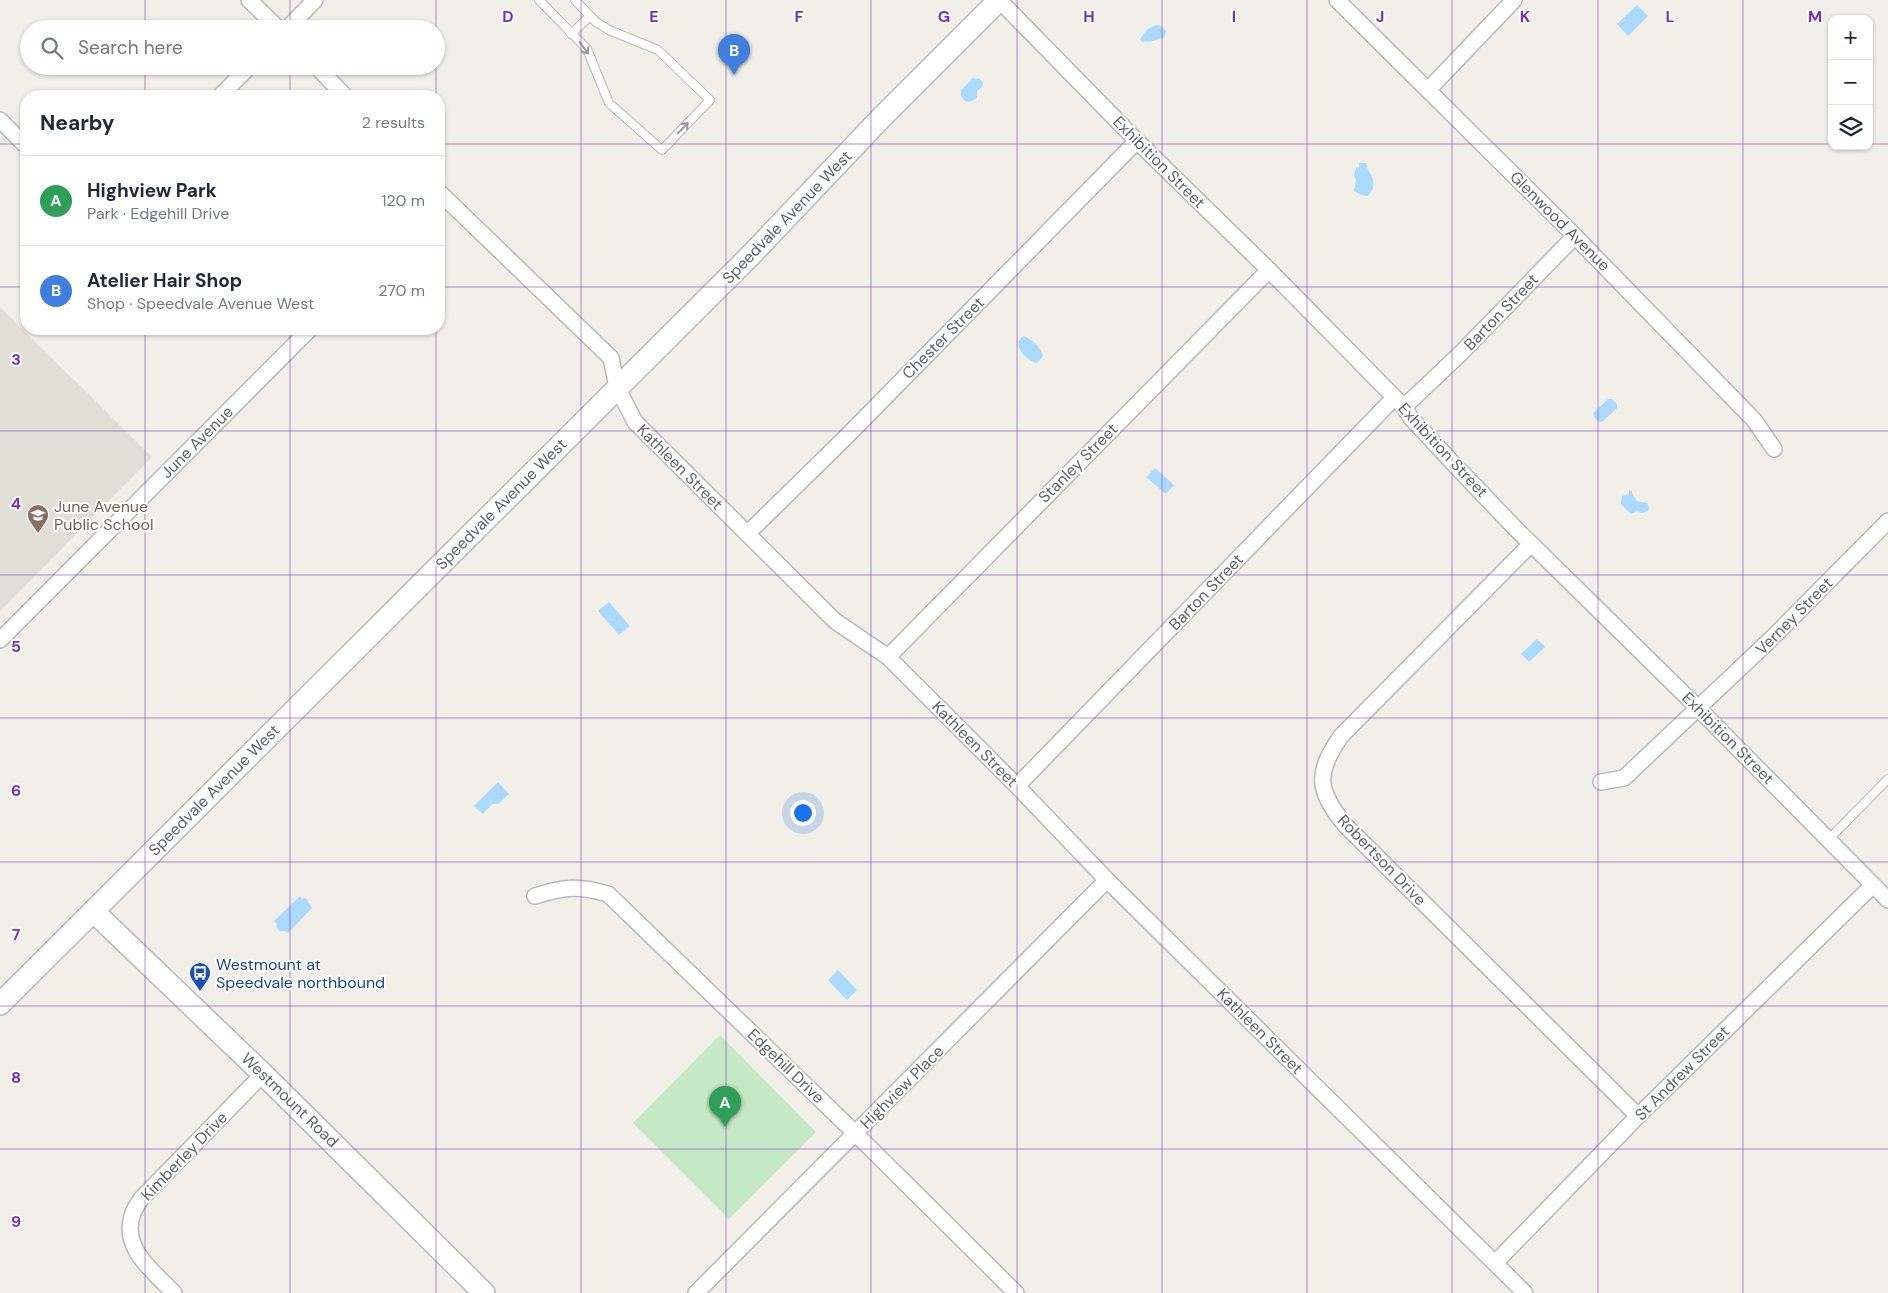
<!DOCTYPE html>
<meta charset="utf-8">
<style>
body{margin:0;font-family:"DM Sans",sans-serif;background:#f2f2f3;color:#1f2937}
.controls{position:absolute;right:15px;top:15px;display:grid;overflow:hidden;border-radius:10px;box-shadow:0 1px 4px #0004}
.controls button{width:45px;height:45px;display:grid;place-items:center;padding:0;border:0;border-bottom:1px solid #e0e1e3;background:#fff;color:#1f2937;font:25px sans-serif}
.you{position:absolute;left:802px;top:812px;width:18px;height:18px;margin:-12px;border:4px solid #fff;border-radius:50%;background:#1a73e8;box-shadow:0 0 0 8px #1a73e833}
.badge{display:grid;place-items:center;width:32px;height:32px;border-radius:50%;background:#0f766e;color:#fff;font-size:16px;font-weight:700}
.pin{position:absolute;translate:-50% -41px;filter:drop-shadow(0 1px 2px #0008)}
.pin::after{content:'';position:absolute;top:26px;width:18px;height:15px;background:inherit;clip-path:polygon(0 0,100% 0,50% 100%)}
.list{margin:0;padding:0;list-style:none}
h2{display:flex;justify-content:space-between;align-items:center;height:65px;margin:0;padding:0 20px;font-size:21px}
h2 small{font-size:16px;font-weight:400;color:#747a83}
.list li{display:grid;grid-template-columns:32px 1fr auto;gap:15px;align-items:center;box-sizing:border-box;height:90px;padding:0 20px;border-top:1px solid #e0e1e3}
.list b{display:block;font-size:19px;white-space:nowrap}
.list p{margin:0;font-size:16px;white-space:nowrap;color:#747a83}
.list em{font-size:16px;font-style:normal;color:#747a83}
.icon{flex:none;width:28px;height:28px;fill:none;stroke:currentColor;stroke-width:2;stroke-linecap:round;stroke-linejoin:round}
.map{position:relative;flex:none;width:1888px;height:1293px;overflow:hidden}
.search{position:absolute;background:#fff;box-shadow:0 1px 4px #0004;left:20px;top:20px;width:425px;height:55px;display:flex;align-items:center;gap:12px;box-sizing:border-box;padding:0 18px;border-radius:28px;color:#747a83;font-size:19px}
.panel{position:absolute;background:#fff;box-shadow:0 1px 4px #0004;left:20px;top:90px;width:425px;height:245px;border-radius:20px}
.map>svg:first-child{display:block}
</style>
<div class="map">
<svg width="1888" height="1293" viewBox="0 0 1888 1293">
<rect width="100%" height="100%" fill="#f1efe8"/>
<!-- education -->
<path fill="#e1ded6" d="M 0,307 L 152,457 L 0,611 Z"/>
<!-- green -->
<path fill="#c5e8c5" d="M 720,1035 L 816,1132 L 729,1219 L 633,1123 Z"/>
<!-- water -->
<path fill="#aadaff" d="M 1637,5 L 1648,16 L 1628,36 L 1617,24 Z
M 1157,25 L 1161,26 L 1166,31 L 1164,38 C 1156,38 1151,44 1145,41 L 1143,43 L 1140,39 C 1146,32 1147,27 1157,25 Z
M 973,78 L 980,79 L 983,83 L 982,87 L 977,91 L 977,98 L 969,102 L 965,101 L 961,96 L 961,90 Z
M 1359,163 L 1366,163 C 1367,174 1381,180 1368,196 L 1361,195 L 1354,191 L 1356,180 L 1354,175 L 1356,168 L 1359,167 Z
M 1023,336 C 1033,340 1040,346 1043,356 L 1037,363 C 1028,361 1018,351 1018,342 Z
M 1608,399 L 1612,399 L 1617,404 L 1617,408 L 1602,422 L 1599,422 L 1594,417 L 1593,413 Z
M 1155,468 L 1174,485 L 1166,494 L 1146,477 Z
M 1629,490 L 1632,491 L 1632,494 L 1637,501 L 1647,503 L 1649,508 L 1648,511 L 1642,513 L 1637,511 L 1631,514 L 1621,504 L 1622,496 L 1629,494 Z
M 609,602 L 630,626 L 619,635 L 598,611 Z
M 1537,639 L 1545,647 L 1529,662 L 1521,654 Z
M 498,782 L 509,794 L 498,804 L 492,804 L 483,814 L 474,806 Z
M 300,896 L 302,899 L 306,898 L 312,908 L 288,933 L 285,931 L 279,931 L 277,927 L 277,924 L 274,921 Z
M 838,970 L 857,990 L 847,1000 L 828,980 Z"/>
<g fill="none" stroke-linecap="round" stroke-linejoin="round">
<!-- lane casing -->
<g stroke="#b5b8bc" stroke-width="10">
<path id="lane" d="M 539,0 L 587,49 L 609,103 L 662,150 L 710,100 L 658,50 L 609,30 L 596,22 L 575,0
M 571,34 L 590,16
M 1828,840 L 1888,779"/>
</g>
<!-- street casing -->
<g stroke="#b5b8bc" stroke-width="18">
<path id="street" d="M 249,0 L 279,29
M 999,0 L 1137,141 L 1269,270 L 1404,407 L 1411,418 L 1450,460 L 1515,528 L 1689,699 L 1888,900
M 1337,0 L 1564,225 L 1754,420 L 1774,449
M 287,29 L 315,0
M 316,66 L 345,96
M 1428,90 L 1514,0
M 220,96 L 250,66
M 0,120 L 26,146
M 439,192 L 611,358 L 617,387 L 635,422 L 835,621 L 888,657 L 1017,786 L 1107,880 L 1525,1293
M 1404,407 L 1460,354 L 1575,236
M 747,534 L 847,436 L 1137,141
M 1531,544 L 1341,736 C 1315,774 1317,790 1345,825 L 1638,1116
M 0,640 L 310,329
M 888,657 L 1269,270
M 1601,782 L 1624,778 L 1771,639 L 1888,521
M 1017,786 L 1394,398
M 535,896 C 564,887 578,885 608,894 L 856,1134 L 1016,1293
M 1495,1263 L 1638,1116 L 1873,885
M 174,1293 C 153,1271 122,1249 132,1216 C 133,1210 138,1204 141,1199 L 263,1074
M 696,1293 L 1107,880"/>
</g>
<!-- secondary casing -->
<g stroke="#b6babf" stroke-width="24">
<path id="secondary" d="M 93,911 L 263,1074 L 484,1293
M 0,1004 L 749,257 L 881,118 L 999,0"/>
</g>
<!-- lane -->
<use href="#lane" stroke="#fff" stroke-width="8"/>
<!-- street -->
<use href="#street" stroke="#fff" stroke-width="15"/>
<!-- secondary -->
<use href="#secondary" stroke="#fff" stroke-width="21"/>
</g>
<!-- one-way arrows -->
<defs><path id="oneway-shaft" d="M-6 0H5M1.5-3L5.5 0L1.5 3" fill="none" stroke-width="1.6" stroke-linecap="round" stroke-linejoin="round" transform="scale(1.25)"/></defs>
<g stroke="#979a9d">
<use href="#oneway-shaft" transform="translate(584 48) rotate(53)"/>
<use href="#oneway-shaft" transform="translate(683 128) rotate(-46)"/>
</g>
<!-- grid -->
<path fill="none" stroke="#7b2cbf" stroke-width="1" stroke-opacity="0.55" d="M 145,0 L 145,29M 290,0 L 290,29M 436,0 L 436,29M 581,0 L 581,1293M 726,0 L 726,1293M 871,0 L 871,1293M 1017,0 L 1017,1293M 1162,0 L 1162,1293M 1307,0 L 1307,1293M 1452,0 L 1452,1293M 1598,0 L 1598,1293M 1743,0 L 1743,1293M 145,66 L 145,96M 290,66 L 290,96M 436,66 L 436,96M 0,144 L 26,144M 439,144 L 1832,144M 1869,144 L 1888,144M 0,287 L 26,287M 439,287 L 1888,287M 145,329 L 145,1293M 290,329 L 290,1293M 436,329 L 436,1293M 0,431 L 1888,431M 0,575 L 1888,575M 0,718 L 1888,718M 0,862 L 1888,862M 0,1006 L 1888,1006M 0,1149 L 1888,1149"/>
<!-- icons -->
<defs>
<g id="school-pin" transform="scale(1.125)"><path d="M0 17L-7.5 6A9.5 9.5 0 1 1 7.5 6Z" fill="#8d6e63" stroke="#fff"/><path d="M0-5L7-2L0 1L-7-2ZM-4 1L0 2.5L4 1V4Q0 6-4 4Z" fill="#fff"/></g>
<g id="bus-pin" transform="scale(1.125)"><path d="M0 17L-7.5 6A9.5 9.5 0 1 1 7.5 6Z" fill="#1a4fb4" stroke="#fff"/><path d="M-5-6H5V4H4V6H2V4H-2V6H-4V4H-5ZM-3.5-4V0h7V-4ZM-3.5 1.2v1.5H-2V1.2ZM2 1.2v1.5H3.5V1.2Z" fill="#fff"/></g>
</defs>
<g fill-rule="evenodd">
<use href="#school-pin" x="38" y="515"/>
<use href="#bus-pin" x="200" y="973"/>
</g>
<g text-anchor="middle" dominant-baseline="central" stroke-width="4" stroke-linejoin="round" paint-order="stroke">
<!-- street labels -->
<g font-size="16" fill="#5f6368" stroke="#fff">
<text transform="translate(1159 162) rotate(45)">Exhibition Street</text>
<text transform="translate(787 217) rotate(-46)">Speedvale Avenue West</text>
<text transform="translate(1560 221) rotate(45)">Glenwood Avenue</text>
<text transform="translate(1501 312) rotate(-46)">Barton Street</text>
<text transform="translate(943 338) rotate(-45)">Chester Street</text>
<text transform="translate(197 442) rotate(-45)">June Avenue</text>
<text transform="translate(1443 450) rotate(47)">Exhibition Street</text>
<text transform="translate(1078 463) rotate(-45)">Stanley Street</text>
<text transform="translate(680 467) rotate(45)">Kathleen Street</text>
<text transform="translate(501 504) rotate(-45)">Speedvale Avenue West</text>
<text transform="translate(1206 592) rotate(-46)">Barton Street</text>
<text transform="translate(1794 616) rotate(-45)">Verney Street</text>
<text transform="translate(1728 738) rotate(45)">Exhibition Street</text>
<text transform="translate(975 744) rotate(45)">Kathleen Street</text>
<text transform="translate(214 790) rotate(-45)">Speedvale Avenue West</text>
<text transform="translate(1382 860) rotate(46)">Robertson Drive</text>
<text transform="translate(1260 1031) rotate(45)">Kathleen Street</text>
<text transform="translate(786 1066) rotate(44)">Edgehill Drive</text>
<text transform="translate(1682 1073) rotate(-45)">St Andrew Street</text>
<text transform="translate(902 1087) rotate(-45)">Highview Place</text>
<text transform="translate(290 1100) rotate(44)">Westmount Road</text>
<text transform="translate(184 1156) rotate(-46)">Kimberley Drive</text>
</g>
<!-- education labels -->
<g font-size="16" fill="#785e54" stroke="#fff" text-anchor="start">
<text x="54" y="506">June Avenue<tspan x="54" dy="18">Public School</tspan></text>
</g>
<!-- transit labels -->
<g font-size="16" fill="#164399" stroke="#fff" text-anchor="start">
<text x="216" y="964">Westmount at<tspan x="216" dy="18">Speedvale northbound</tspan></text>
</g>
</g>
<g font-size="16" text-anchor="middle" font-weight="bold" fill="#7b2cbf" stroke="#fff" stroke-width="4" stroke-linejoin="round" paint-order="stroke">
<text x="508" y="22">D</text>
<text x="654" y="22">E</text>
<text x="799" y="22">F</text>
<text x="944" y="22">G</text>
<text x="1089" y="22">H</text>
<text x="1234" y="22">I</text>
<text x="1380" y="22">J</text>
<text x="1525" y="22">K</text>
<text x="1670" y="22">L</text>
<text x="1815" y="22">M</text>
<text x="16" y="365">3</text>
<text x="16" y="509">4</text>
<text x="16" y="652">5</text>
<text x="16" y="796">6</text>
<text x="16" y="940">7</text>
<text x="16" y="1083">8</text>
<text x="16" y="1227">9</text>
</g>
</svg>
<div class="controls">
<button>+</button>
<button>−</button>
<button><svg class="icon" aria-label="layers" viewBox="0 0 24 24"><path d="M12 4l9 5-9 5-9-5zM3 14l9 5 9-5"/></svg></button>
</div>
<div class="you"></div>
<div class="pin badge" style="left:725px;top:1127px;background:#2e9e5b">A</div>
<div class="pin badge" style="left:734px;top:75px;background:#3f7fe0">B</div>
<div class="search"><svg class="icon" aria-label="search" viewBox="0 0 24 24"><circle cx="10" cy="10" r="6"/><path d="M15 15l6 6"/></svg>Search here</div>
<section class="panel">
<h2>Nearby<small>2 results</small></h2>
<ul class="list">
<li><span class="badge" style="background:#2e9e5b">A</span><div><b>Highview Park</b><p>Park · Edgehill Drive</p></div><em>120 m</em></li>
<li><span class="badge" style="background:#3f7fe0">B</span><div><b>Atelier Hair Shop</b><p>Shop · Speedvale Avenue West</p></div><em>270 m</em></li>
</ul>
</section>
</div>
